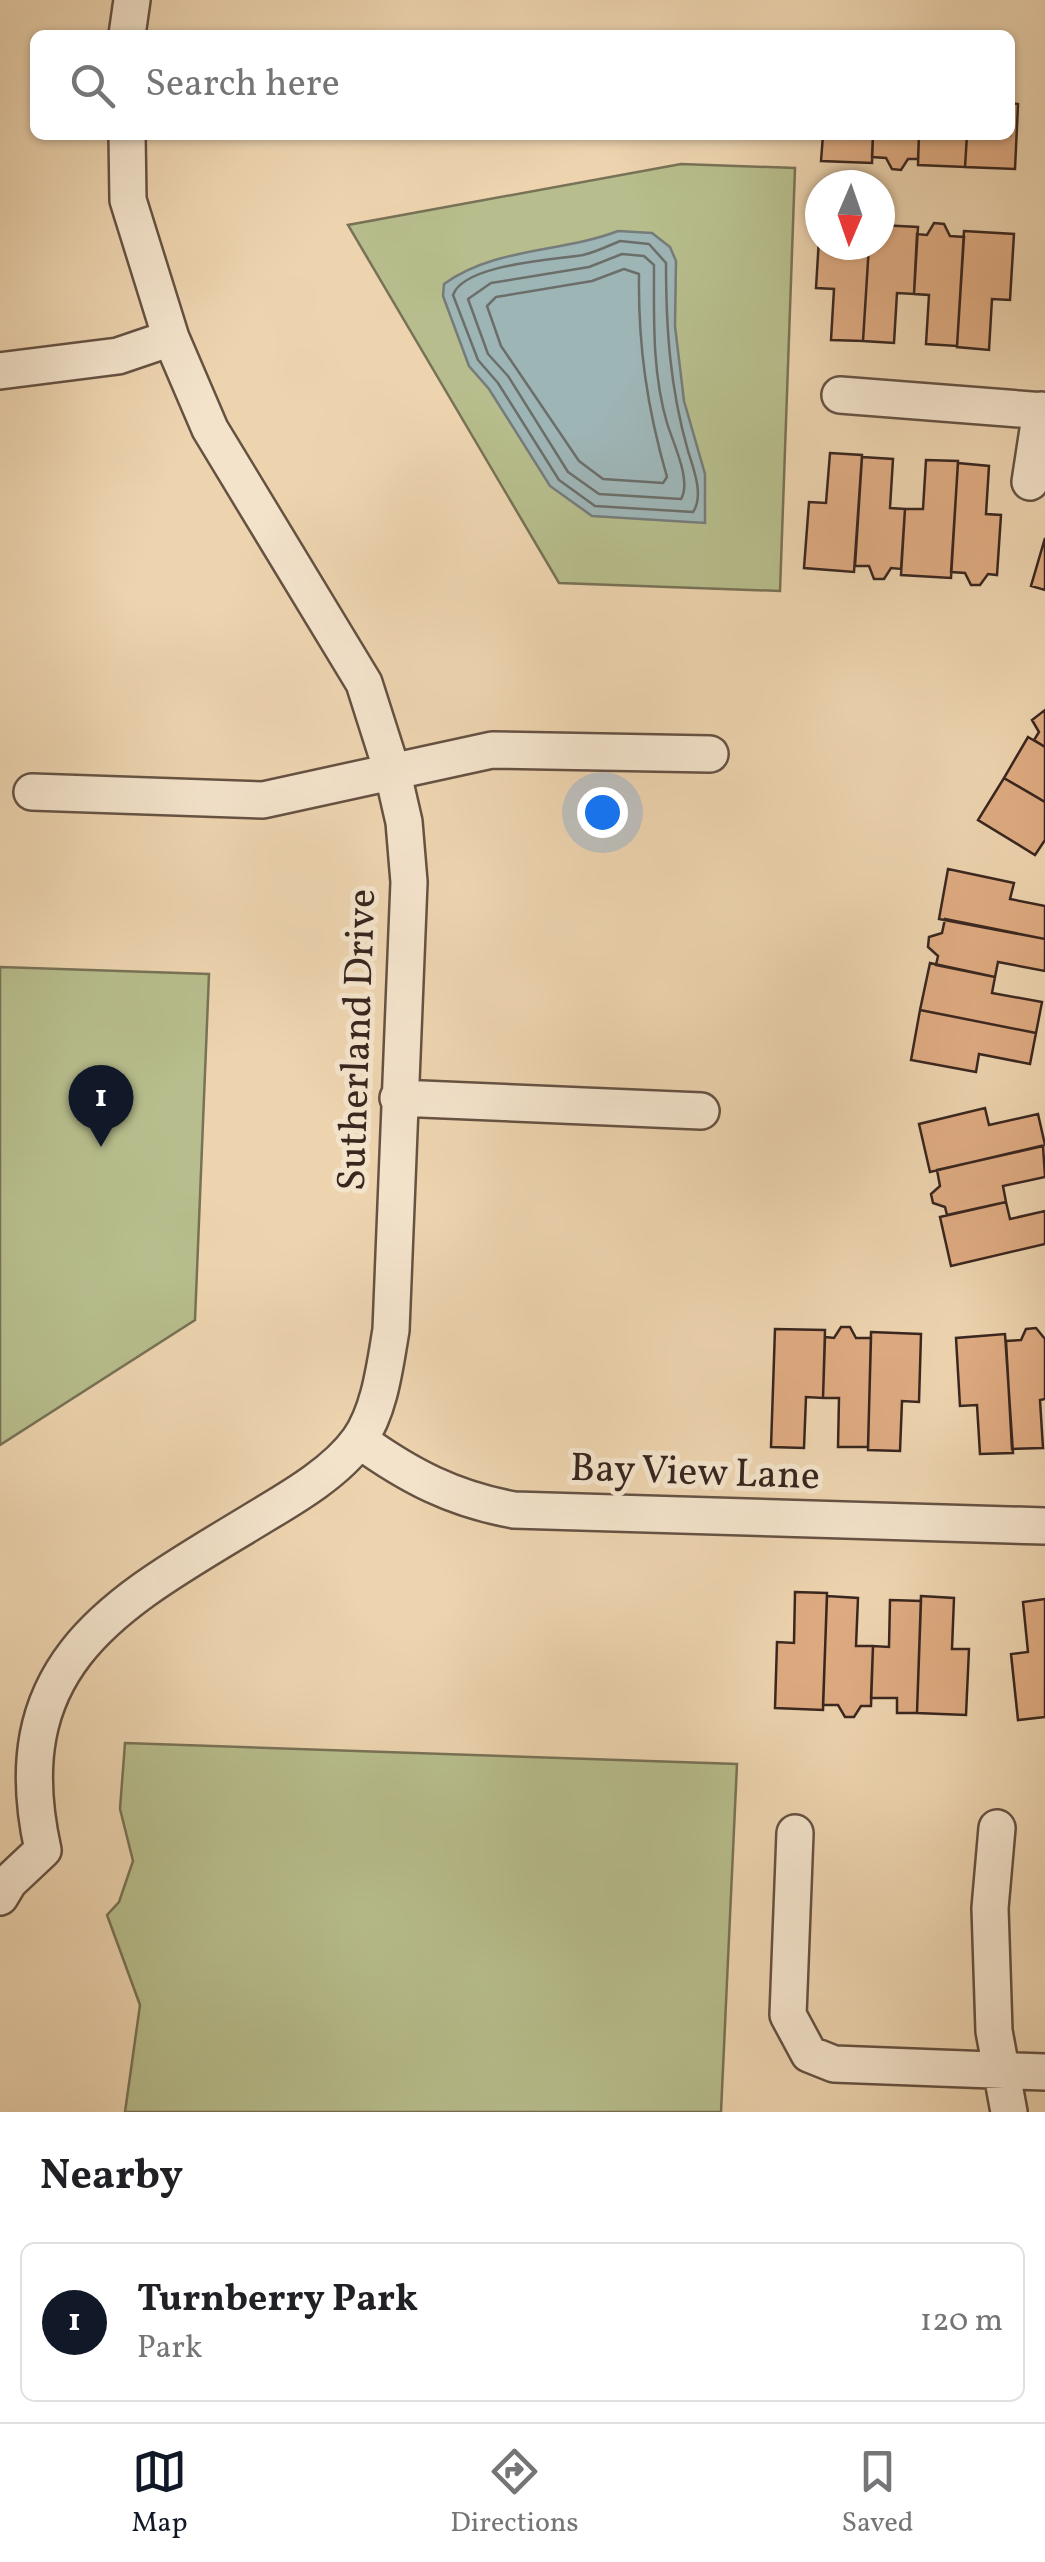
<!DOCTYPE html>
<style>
body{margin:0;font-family:Vollkorn,serif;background:#f2f2f2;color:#202124}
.compass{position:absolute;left:805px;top:170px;width:90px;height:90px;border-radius:50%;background:#fff;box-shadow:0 2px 8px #0004;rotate:182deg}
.you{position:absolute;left:602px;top:812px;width:35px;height:35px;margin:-25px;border:8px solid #fff;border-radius:50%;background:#1a73e8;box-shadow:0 0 0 15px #1a73e833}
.badge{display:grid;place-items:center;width:65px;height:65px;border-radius:50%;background:#111827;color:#fff;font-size:32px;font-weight:700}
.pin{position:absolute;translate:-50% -82px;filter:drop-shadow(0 2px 5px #0008)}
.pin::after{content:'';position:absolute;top:52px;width:35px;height:30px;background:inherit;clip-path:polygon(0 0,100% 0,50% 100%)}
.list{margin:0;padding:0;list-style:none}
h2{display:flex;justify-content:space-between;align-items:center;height:130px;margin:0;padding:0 40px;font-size:42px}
h2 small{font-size:32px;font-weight:400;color:#757577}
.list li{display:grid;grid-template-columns:65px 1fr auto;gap:30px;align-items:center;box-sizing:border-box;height:160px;margin:0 20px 20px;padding:0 20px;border:2px solid #e0e0e0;border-radius:15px}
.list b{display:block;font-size:38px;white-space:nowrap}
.list p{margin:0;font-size:32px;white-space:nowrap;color:#757577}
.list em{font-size:32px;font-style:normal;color:#757577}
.icon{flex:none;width:55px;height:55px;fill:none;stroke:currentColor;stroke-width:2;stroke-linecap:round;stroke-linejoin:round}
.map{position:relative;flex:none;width:1045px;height:2112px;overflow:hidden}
.search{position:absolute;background:#fff;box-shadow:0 2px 8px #0004;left:30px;right:30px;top:30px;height:110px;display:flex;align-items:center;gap:25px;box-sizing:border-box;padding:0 35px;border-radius:15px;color:#757577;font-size:38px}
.sheet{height:310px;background:#fff}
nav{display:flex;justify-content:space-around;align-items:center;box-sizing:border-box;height:140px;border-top:2px solid #e0e0e0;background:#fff;font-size:28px;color:#757577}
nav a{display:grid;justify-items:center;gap:5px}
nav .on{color:#111827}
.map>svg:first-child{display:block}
</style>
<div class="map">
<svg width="1045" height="2112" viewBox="0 0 1045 2112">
<rect width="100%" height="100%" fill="#edd4af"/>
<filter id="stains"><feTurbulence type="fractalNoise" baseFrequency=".002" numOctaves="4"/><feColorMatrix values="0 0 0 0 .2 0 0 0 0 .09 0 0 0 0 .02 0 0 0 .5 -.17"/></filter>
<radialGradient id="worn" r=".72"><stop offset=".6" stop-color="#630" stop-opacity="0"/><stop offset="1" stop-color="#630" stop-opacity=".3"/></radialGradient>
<!-- green -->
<path fill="#b7bd8c" stroke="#787256" stroke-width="2.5" d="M 681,164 L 795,168 L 780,591 L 559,583 L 348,225 Z
M 0,967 L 209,974 L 195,1320 L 0,1445 Z
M 125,1743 L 737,1764 L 721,2112 L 125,2112 L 140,2005 L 107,1915 L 119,1902 L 133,1861 L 120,1809 Z"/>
<!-- water -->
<path fill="#9eb5b6" stroke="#767c7a" stroke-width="2.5" d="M 618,231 L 652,233 L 670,247 L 676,261 L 675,326 L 684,401 L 705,474 L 705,523 L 592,516 L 550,486 L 489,389 L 469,366 L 443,296 L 444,284 C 495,247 561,253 618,231 Z"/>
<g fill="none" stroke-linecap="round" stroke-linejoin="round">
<!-- shore -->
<path stroke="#6c6e6a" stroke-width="2.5" d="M 620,241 L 649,244 L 666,263 C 666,329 670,388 688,451 C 694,470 704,496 693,512 L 595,506 L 559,480 L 498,383 L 478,360 L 453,295 C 464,264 554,260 583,255 C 596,252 608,246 620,241 Z
M 622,254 L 644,256 L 654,265 C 654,318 652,372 667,423 C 673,443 692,481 681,499 L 599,494 L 568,472 L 508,376 L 488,354 L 468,299 L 491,283 L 589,267 Z
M 624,269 L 639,274 C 638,345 647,408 667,477 L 663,483 L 603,479 L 579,461 L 501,346 L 487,306 L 496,297 L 592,281 Z"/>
</g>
<!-- building -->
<path fill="#dfab82" stroke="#39261f" stroke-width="2.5" d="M 1010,103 L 1018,104 L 1015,169 L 965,167 L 967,135 L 1010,135 Z
M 823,135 L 873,135 L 872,163 L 821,161 Z
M 873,135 L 919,135 L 918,159 L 908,159 L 901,170 L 892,169 L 886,158 L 872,157 Z
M 919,135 L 967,135 L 965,167 L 918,165 Z
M 820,222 L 820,245 L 869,245 L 863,341 L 831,340 L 834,289 L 816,288 Z
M 934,223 L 944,224 L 950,236 L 964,237 L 957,346 L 926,344 L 929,295 L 914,294 L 917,234 L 927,235 Z
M 880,225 L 918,227 L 914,294 L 897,293 L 894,343 L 863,341 L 869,245 L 880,245 Z
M 964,231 L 1014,234 L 1010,300 L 992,299 L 989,350 L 957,347 Z
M 830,453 L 862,455 L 854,572 L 804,568 L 809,502 L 826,503 Z
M 862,457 L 893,459 L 890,508 L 905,509 L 901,569 L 891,568 L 884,579 L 874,579 L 869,566 L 855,566 Z
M 926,460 L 958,461 L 951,578 L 901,575 L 905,509 L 923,509 Z
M 958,463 L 989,466 L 986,514 L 1001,515 L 997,575 L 988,574 L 980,585 L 971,585 L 965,573 L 951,572 Z
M 1045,538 L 1045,590 L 1031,586 Z
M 1045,710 L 1045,747 L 1034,740 L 1039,732 L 1032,720 Z
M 1028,737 L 1045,747 L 1045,802 L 1004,778 Z
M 1004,778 L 1045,802 L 1045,840 L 1035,855 L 978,820 Z
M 948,869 L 1014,883 L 1010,899 L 1045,906 L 1045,939 L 939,919 Z
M 945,919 L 1045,939 L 1045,971 L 998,962 L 995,977 L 936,965 L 938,956 L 928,947 L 929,937 L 942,933 Z
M 930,963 L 995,977 L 992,993 L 1042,1002 L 1036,1033 L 920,1010 Z
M 920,1010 L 1036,1033 L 1030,1064 L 979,1054 L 976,1072 L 911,1060 Z
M 985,1108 L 989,1125 L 1038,1114 L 1045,1145 L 930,1172 L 919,1124 Z
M 1043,1146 L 1045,1177 L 1003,1186 L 1006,1202 L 947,1215 L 945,1207 L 933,1203 L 931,1194 L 940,1186 L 937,1170 Z
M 1006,1202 L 1010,1219 L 1045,1211 L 1045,1244 L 951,1266 L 940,1217 Z
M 841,1327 L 850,1327 L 856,1338 L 871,1338 L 868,1447 L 838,1447 L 839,1398 L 823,1398 L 825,1337 L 834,1338 Z
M 1036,1328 L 1045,1339 L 1045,1399 L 1040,1400 L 1043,1448 L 1012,1449 L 1006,1341 L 1021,1340 L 1026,1329 Z
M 775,1329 L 825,1330 L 823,1398 L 806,1397 L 804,1448 L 771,1447 Z
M 871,1332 L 921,1334 L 919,1402 L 902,1401 L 900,1451 L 868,1450 Z
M 1005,1334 L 1013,1453 L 980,1454 L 977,1405 L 960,1406 L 956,1338 Z
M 795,1592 L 827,1593 L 823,1710 L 775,1708 L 777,1642 L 794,1643 Z
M 827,1596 L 858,1598 L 856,1646 L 873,1646 L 871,1706 L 861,1706 L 854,1717 L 845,1717 L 838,1705 L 823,1705 Z
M 921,1596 L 954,1598 L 952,1649 L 969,1649 L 966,1715 L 917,1713 Z
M 1045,1599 L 1045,1717 L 1018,1720 L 1011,1654 L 1028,1652 L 1023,1602 Z
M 890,1600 L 921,1601 L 917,1713 L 897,1713 L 897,1698 L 871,1698 L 873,1646 L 889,1647 Z"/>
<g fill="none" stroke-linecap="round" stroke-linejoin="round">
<!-- minor casing -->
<g stroke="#665243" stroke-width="40">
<path id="minor" d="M 127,35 L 132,0
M 0,371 L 118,356 L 171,338
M 840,395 L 1045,411
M 1030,482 L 1041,410
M 32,792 L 263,800 L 492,750 L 710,754
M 398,1098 L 701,1111
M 359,1440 C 409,1476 453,1499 514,1510 L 1045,1526
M 997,1828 L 990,1908 L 994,2031 L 1009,2112
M 795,1833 L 788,2015 L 809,2054 L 834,2064 L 1045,2072
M 0,1897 L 9,1882 L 43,1850 C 0,1657 124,1600 263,1515 C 295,1496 337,1471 359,1440 C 380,1410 385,1365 391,1330 L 409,882 L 404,822 L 393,774 L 364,683 L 210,429 L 171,338 L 128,200 L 127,135"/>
</g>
<!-- minor -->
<use href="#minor" stroke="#f3e3cb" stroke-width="35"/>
</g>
<g text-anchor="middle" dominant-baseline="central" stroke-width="10" stroke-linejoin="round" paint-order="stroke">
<!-- street labels -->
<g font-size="40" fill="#39261f" stroke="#f3e3cb">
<text transform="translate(359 1040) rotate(-88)">Sutherland Drive</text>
<text transform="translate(695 1474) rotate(2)">Bay View Lane</text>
</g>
</g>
<rect width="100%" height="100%" filter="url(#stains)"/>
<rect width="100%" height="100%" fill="url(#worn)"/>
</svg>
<svg class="compass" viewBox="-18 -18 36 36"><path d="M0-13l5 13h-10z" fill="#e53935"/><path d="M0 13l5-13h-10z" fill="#757577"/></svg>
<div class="you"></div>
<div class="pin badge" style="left:101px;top:1147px">1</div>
<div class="search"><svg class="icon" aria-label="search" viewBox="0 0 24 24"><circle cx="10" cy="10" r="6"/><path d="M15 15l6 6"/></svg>Search here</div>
</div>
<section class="sheet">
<h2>Nearby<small></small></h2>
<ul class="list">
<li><span class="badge">1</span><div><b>Turnberry Park</b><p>Park</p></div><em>120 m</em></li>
</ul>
</section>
<nav>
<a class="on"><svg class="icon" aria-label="map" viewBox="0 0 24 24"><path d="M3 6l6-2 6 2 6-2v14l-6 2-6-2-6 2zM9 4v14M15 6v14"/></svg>Map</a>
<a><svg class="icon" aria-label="directions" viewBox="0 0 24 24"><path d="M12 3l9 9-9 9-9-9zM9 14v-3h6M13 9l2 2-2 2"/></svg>Directions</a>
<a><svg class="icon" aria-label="saved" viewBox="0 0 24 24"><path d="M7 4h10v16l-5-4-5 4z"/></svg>Saved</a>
</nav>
